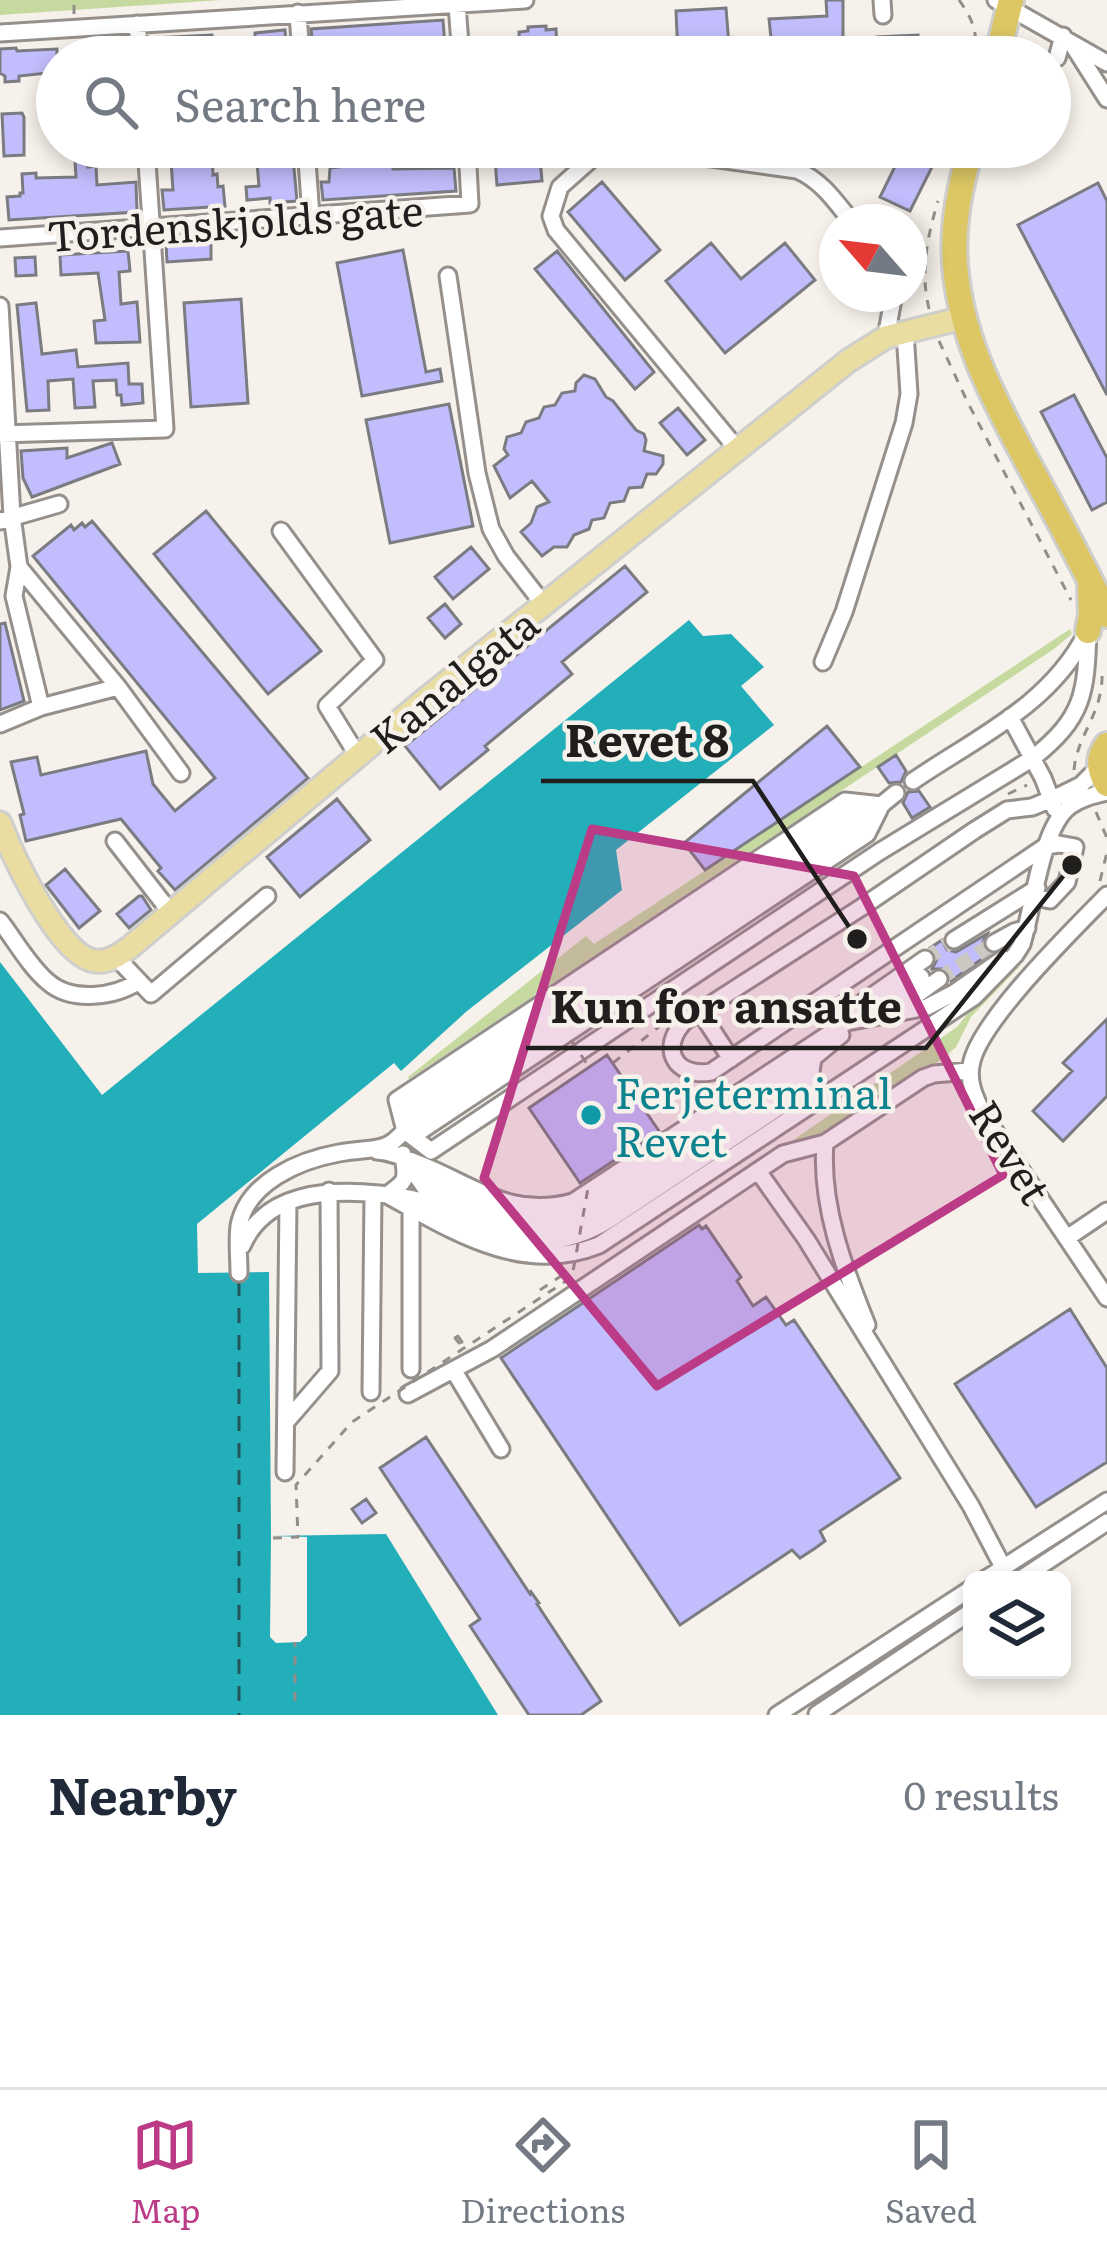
<!DOCTYPE html>
<style>
body{margin:0;font-family:Literata,serif;background:#f6f6f7;color:#1f2937}
.controls{position:absolute;right:36px;bottom:36px;display:grid;overflow:hidden;border-radius:18px;box-shadow:0 6px 18px #0003}
.controls button{width:108px;height:108px;display:grid;place-items:center;padding:0;border:0;border-bottom:3px solid #e0e1e3;background:#fff;color:#1f2937;font:60px sans-serif}
.compass{position:absolute;left:819px;top:204px;width:108px;height:108px;border-radius:50%;background:#fff;box-shadow:0 6px 18px #0003;rotate:298deg}
.list{margin:0;padding:0;list-style:none}
h2{display:flex;justify-content:space-between;align-items:center;height:156px;margin:0;padding:0 48px;font-size:51px}
h2 small{font-size:39px;font-weight:400;color:#747a83}
.icon{flex:none;width:66px;height:66px;fill:none;stroke:currentColor;stroke-width:2;stroke-linecap:round;stroke-linejoin:round}
.map{position:relative;flex:none;width:1107px;height:1715px;overflow:hidden}
.search{position:absolute;background:#fff;box-shadow:0 6px 18px #0003;left:36px;right:36px;top:36px;height:132px;display:flex;align-items:center;gap:30px;box-sizing:border-box;padding:0 42px;border-radius:66px;color:#747a83;font-size:45px}
.sheet{height:372px;background:#fff}
nav{display:flex;justify-content:space-around;align-items:center;box-sizing:border-box;height:168px;border-top:3px solid #e0e1e3;background:#fff;font-size:33px;color:#747a83}
nav a{display:grid;justify-items:center;gap:6px}
nav .on{color:#bb3b86}
.map>svg:first-child{display:block}
</style>
<div class="map">
<svg width="1107" height="1715" viewBox="0 0 1107 1715">
<rect width="100%" height="100%" fill="#f6f1ea"/>
<!-- green -->
<path fill="#c6daa0" d="M 0,0 L 222,0 L 0,15 Z
M 1070,629 L 1072,634 L 1054,649 L 409,1079 L 408,1077 L 586,936 L 594,944 Z
M 1015,965 L 1019,967 L 971,1017 L 956,1047 L 943,1059 L 913,1076 L 838,1126 L 818,1136 L 786,1145 L 957,1027 L 980,998 Z"/>
<!-- water -->
<path fill="#22afba" d="M 689,620 L 703,636 L 731,634 L 764,667 L 741,686 L 774,725 L 616,850 L 622,890 L 467,1011 L 401,1071 L 394,1063 L 197,1224 L 198,1273 L 269,1272 L 271,1536 L 386,1534 L 498,1715 L 0,1715 L 0,962 L 102,1095 Z"/>
<!-- pier -->
<path fill="#f6f1ea" d="M 271,1536 L 307,1537 L 307,1635 L 300,1642 L 276,1643 L 270,1637 Z"/>
<g fill="none" stroke-linecap="round" stroke-linejoin="round">
<!-- ferry -->
<path stroke="#20565a" stroke-width="3" stroke-dasharray="15 12" stroke-linecap="butt" d="M 239,1281 L 239,1715"/>
</g>
<!-- building -->
<path fill="#c2bdfc" stroke="#7b7b82" stroke-width="3" d="M 826,0 L 843,0 L 843,41 L 827,41 L 827,57 L 773,57 L 769,19 L 827,16 Z
M 726,8 L 730,57 L 678,57 L 676,11 Z
M 443,20 L 445,46 L 416,48 L 417,57 L 369,57 L 369,53 L 342,57 L 314,55 L 311,29 Z
M 546,26 L 546,30 L 556,29 L 557,48 L 520,51 L 519,32 L 528,31 L 528,27 Z
M 285,30 L 287,57 L 268,57 L 267,51 L 256,51 L 255,33 Z
M 212,35 L 214,57 L 154,57 L 153,38 Z
M 918,35 L 919,57 L 878,57 L 877,37 Z
M 16,48 L 17,51 L 57,49 L 57,72 L 19,76 L 19,81 L 5,82 L 5,76 L 0,73 L 0,49 Z
M 22,113 L 24,117 L 24,155 L 4,156 L 2,114 Z
M 170,147 L 212,147 L 213,175 L 217,174 L 218,187 L 223,186 L 225,206 L 164,210 L 162,190 L 173,190 Z
M 242,147 L 292,147 L 297,201 L 270,203 L 270,198 L 247,200 L 246,187 L 259,186 L 257,163 L 243,164 Z
M 377,147 L 393,147 L 393,169 L 454,168 L 456,191 L 323,200 L 321,182 L 329,182 L 330,168 L 378,162 Z
M 494,147 L 539,147 L 542,181 L 497,185 Z
M 904,148 L 934,163 L 910,211 L 880,197 Z
M 75,161 L 88,161 L 88,167 L 96,166 L 97,185 L 136,182 L 137,212 L 9,220 L 7,197 L 20,196 L 20,193 L 23,193 L 22,174 L 36,173 L 36,178 L 76,177 Z
M 602,182 L 660,250 L 625,280 L 568,212 Z
M 1098,183 L 1107,201 L 1107,395 L 1018,225 Z
M 211,240 L 211,259 L 167,262 L 166,242 Z
M 711,243 L 741,279 L 785,243 L 815,280 L 725,353 L 666,281 Z
M 403,250 L 426,372 L 440,369 L 442,381 L 362,396 L 337,263 Z
M 128,251 L 130,271 L 119,272 L 121,304 L 137,302 L 140,342 L 96,343 L 94,321 L 105,320 L 98,273 L 61,275 L 60,255 Z
M 557,251 L 654,372 L 635,389 L 535,269 Z
M 35,257 L 36,275 L 16,276 L 15,258 Z
M 241,299 L 248,403 L 191,407 L 184,303 Z
M 36,303 L 42,354 L 76,350 L 78,367 L 128,363 L 129,384 L 142,384 L 143,403 L 122,405 L 121,395 L 117,395 L 116,380 L 93,381 L 95,407 L 75,408 L 73,379 L 48,381 L 49,410 L 27,411 L 17,305 Z
M 584,375 L 595,379 L 606,397 L 613,401 L 636,430 L 644,434 L 646,440 L 644,451 L 663,456 L 663,464 L 656,474 L 647,474 L 642,487 L 629,488 L 624,501 L 610,503 L 604,518 L 592,520 L 589,529 L 574,535 L 567,547 L 554,547 L 542,556 L 521,532 L 531,523 L 537,507 L 549,502 L 532,481 L 510,498 L 494,466 L 508,455 L 504,449 L 507,437 L 521,433 L 526,422 L 539,418 L 544,407 L 555,405 L 562,393 L 575,391 L 576,383 Z
M 1074,395 L 1107,458 L 1107,502 L 1092,510 L 1041,412 Z
M 449,404 L 473,526 L 390,543 L 366,420 Z
M 678,408 L 705,440 L 687,455 L 660,423 Z
M 112,443 L 120,464 L 32,497 L 23,478 L 21,451 L 67,448 L 67,458 Z
M 206,511 L 321,651 L 268,694 L 154,554 Z
M 92,521 L 308,778 L 175,890 L 158,871 L 161,868 L 121,819 L 26,841 L 20,815 L 24,814 L 11,762 L 37,757 L 41,775 L 146,751 L 153,784 L 175,811 L 215,778 L 33,556 L 71,525 L 74,530 L 82,523 L 85,527 Z
M 471,547 L 489,569 L 453,599 L 435,577 Z
M 625,566 L 647,592 L 562,662 L 572,674 L 485,746 L 488,750 L 440,789 L 405,746 Z
M 445,604 L 461,624 L 445,638 L 428,618 Z
M 5,623 L 24,701 L 0,710 L 0,624 Z
M 827,726 L 860,767 L 705,870 L 684,843 Z
M 896,755 L 906,771 L 901,782 L 889,783 L 878,767 Z
M 919,791 L 930,807 L 912,818 L 903,803 L 908,792 Z
M 337,799 L 370,840 L 300,897 L 267,857 Z
M 65,869 L 100,911 L 79,928 L 46,885 Z
M 139,896 L 142,896 L 151,910 L 129,928 L 117,914 Z
M 987,934 L 982,944 L 989,954 L 951,981 L 945,969 L 932,969 L 937,959 L 930,948 L 942,940 L 947,950 L 956,952 Z
M 1107,1019 L 1107,1096 L 1063,1141 L 1033,1111 L 1072,1071 L 1063,1063 Z
M 607,1055 L 659,1131 L 580,1183 L 529,1108 Z
M 699,1225 L 702,1229 L 706,1226 L 741,1277 L 737,1281 L 753,1306 L 766,1297 L 786,1325 L 794,1320 L 900,1478 L 820,1531 L 825,1541 L 814,1549 L 800,1558 L 792,1550 L 680,1625 L 501,1358 Z
M 1070,1309 L 1107,1368 L 1107,1462 L 1036,1507 L 955,1384 Z
M 426,1437 L 530,1594 L 531,1592 L 539,1603 L 537,1604 L 601,1701 L 581,1715 L 529,1715 L 470,1626 L 480,1619 L 380,1468 Z
M 366,1499 L 376,1513 L 362,1523 L 352,1509 Z"/>
<g fill="none" stroke-linecap="round" stroke-linejoin="round">
<!-- minor-tunnel -->
<path stroke="#cbc7c1" stroke-width="15" stroke-dasharray="15 8" stroke-linecap="butt" d="M 925,959 L 954,940
M 939,979 L 994,943"/>
<!-- minor casing -->
<g stroke="#95908b" stroke-width="21">
<path id="minor" d="M 882,0 L 883,15
M 996,0 L 1107,63
M 457,5 L 461,57
M 298,13 L 301,57
M 137,24 L 140,57
M 0,33 L 525,0
M 1074,47 L 1107,99
M 1057,58 L 1063,36
M 306,147 L 311,216
M 0,238 L 470,204 L 467,147
M 448,276 L 477,473 L 491,529 L 506,556 L 544,605
M 0,306 L 12,516 L 19,567 L 118,687 L 181,773
M 886,337 L 894,294
M 1,434 L 165,429 L 146,147
M 738,450 L 556,230 L 551,216 L 560,187 L 596,155 L 612,148 L 632,147 L 797,170 C 822,181 835,201 852,222
M 0,521 L 59,504
M 281,531 L 375,660 L 327,706 L 358,756
M 19,567 L 14,596 L 41,707
M 823,662 L 844,612 L 904,423 L 909,394 L 905,332
M 1010,717 L 1043,778 L 1055,809
M 0,724 L 41,707 L 118,687
M 913,781 C 976,738 1050,705 1086,634
M 882,805 L 845,801 L 397,1100 L 405,1131 L 431,1151 L 879,852 L 1033,758 C 1084,717 1086,694 1088,631
M 115,841 L 171,913
M 1107,895 C 1074,929 976,1024 971,1066 C 968,1083 975,1097 982,1112 L 1107,1298
M 1035,897 L 1050,900 L 1067,882 L 1075,847 L 1059,844 L 1046,846 L 711,1072 C 674,1078 659,1047 685,1021 L 862,907 L 975,830 L 1007,810 L 1032,807 L 1061,795 L 1081,785 L 1100,766
M 0,921 C 15,940 29,966 48,982 C 72,1003 115,997 139,981
M 954,940 L 1037,888
M 994,943 L 1014,932 L 1027,928
M 116,957 L 151,994 L 267,896
M 886,1002 L 921,977
M 860,1006 L 908,1001 L 939,979
M 701,1013 L 731,1059
M 842,1017 L 925,959
M 808,1093 L 813,1058 L 841,1035
M 405,1124 L 404,1111 L 852,812 L 870,808
M 405,1131 L 419,1132 L 867,834 L 879,810
M 825,1143 C 820,1205 844,1268 867,1325
M 377,1151 C 393,1152 407,1159 422,1165 C 475,1186 511,1219 573,1202 L 847,1022 L 927,1007 L 954,993 L 1003,959
M 408,1164 L 427,1191 L 494,1223 L 535,1230 L 567,1227 L 588,1220 L 811,1073
M 419,1170 C 463,1206 520,1228 577,1213 L 813,1058
M 758,1171 L 806,1239 L 971,1506 L 1003,1567
M 387,1195 C 453,1231 522,1276 599,1245 L 974,997 L 1015,955 L 1022,944 C 1033,909 1041,827 1070,806 C 1081,798 1094,795 1107,792
M 387,1195 C 409,1179 406,1180 403,1154
M 1067,1238 L 1107,1211
M 242,1246 C 265,1192 328,1189 379,1194 C 394,1196 411,1197 425,1202 C 442,1209 458,1220 475,1228 C 520,1248 568,1246 609,1220 L 808,1088
M 239,1273 C 239,1258 237,1241 239,1226 C 247,1182 300,1160 339,1153 C 375,1146 389,1156 411,1121 L 859,823 L 896,793
M 411,1369 L 411,1208
M 454,1371 L 501,1449
M 371,1392 L 373,1194
M 408,1394 L 492,1349 L 783,1154 L 825,1143 L 923,1078 L 934,1074 L 969,1071
M 286,1422 L 330,1371 L 329,1191
M 285,1472 L 288,1202
M 984,1580 L 1107,1501
M 1019,1580 L 1107,1522
M 817,1714 L 972,1611
M 777,1715 L 972,1588"/>
</g>
<!-- major casing -->
<g stroke="#cececd" stroke-width="27">
<path id="major" d="M 0,823 C 12,854 60,958 95,961 C 108,963 119,955 129,948 L 422,702 L 848,361 L 886,337 L 963,318"/>
</g>
<!-- highway casing -->
<g stroke="#cececd" stroke-width="30">
<path id="highway" d="M 997,57 L 1011,0
M 971,147 C 960,186 952,224 955,264 C 960,334 990,392 1022,452 C 1051,506 1081,560 1107,615
M 1088,631 L 1091,614 L 1090,589
M 1107,745 C 1097,758 1099,771 1107,784"/>
</g>
<!-- path -->
<path stroke="#928e8a" stroke-width="3" stroke-dasharray="9 9" stroke-linecap="butt" d="M 959,0 C 973,20 978,32 975,57
M 74,14 L 74,0
M 929,309 C 920,271 927,238 938,201
M 939,341 L 967,401 L 1071,600
M 1074,770 C 1077,734 1104,713 1102,671
M 1008,794 L 1027,785
M 1096,812 L 1107,838
M 1100,881 L 1107,852
M 613,1063 L 665,1022
M 540,1290 L 561,1276 L 565,1282
M 458,1336 L 462,1342 L 459,1344 L 455,1338 Z
M 295,1701 L 295,1642"/>
<!-- minor -->
<use href="#minor" stroke="#fff" stroke-width="15"/>
<!-- major -->
<use href="#major" stroke="#eadda2" stroke-width="21"/>
<!-- highway -->
<use href="#highway" stroke="#dcc764" stroke-width="24"/>
<!-- path-bridge -->
<path stroke="#928e8a" stroke-width="3" stroke-dasharray="9 9" stroke-linecap="butt" d="M 571,1040 L 589,1067
M 455,1338 L 460,1344
M 273,1538 L 298,1537 L 296,1485 L 352,1422 L 572,1277 L 590,1177"/>
</g>
<!-- marked area -->
<path fill="#bb3b86" fill-opacity="0.2" stroke="#bb3b86" stroke-width="9" stroke-linejoin="round" d="M 592,829 L 854,876 L 1003,1175 L 657,1386 L 484,1178 Z"/>
<!-- markers -->
<circle fill="#0f9aa8" stroke="#f6f1ea" stroke-width="4.5" cx="591" cy="1115" r="12"/>
<g text-anchor="middle" dominant-baseline="central" stroke-width="9" stroke-linejoin="round" paint-order="stroke">
<!-- street labels -->
<g font-size="42" fill="#211f1d" stroke="#f6f1ea">
<text transform="translate(235 221) rotate(-4)">Tordenskjolds gate</text>
<text transform="translate(453 679) rotate(-39)">Kanalgata</text>
<text transform="translate(1012 1151) rotate(58)">Revet</text>
</g>
<!-- culture labels -->
<g font-size="42" fill="#0d838f" stroke="#f6f1ea" text-anchor="start">
<text x="615" y="1091">Ferjeterminal<tspan x="615" dy="48">Revet</tspan></text>
</g>
</g>
<!-- callouts -->
<path fill="none" stroke="#211f1d" stroke-width="4.5" d="M857 939L753 781H541M1072 865L926 1048H526"/>
<g fill="#211f1d" stroke="#f6f1ea" stroke-width="4.5">
<circle cx="857" cy="939" r="12"/>
<circle cx="1072" cy="865" r="12"/>
</g>
<g font-size="45" text-anchor="middle" font-weight="bold" fill="#211f1d" stroke="#f6f1ea" stroke-width="9" stroke-linejoin="round" paint-order="stroke">
<text x="647" y="757">Revet 8</text>
<text x="726" y="1023">Kun for ansatte</text>
</g>
</svg>
<div class="controls">
<button><svg class="icon" aria-label="layers" viewBox="0 0 24 24"><path d="M12 4l9 5-9 5-9-5zM3 14l9 5 9-5"/></svg></button>
</div>
<svg class="compass" viewBox="-18 -18 36 36"><path d="M0-13l5 13h-10z" fill="#e53935"/><path d="M0 13l5-13h-10z" fill="#747a83"/></svg>
<div class="search"><svg class="icon" aria-label="search" viewBox="0 0 24 24"><circle cx="10" cy="10" r="6"/><path d="M15 15l6 6"/></svg>Search here</div>
</div>
<section class="sheet">
<h2>Nearby<small>0 results</small></h2>
<ul class="list">
</ul>
</section>
<nav>
<a class="on"><svg class="icon" aria-label="map" viewBox="0 0 24 24"><path d="M3 6l6-2 6 2 6-2v14l-6 2-6-2-6 2zM9 4v14M15 6v14"/></svg>Map</a>
<a><svg class="icon" aria-label="directions" viewBox="0 0 24 24"><path d="M12 3l9 9-9 9-9-9zM9 14v-3h6M13 9l2 2-2 2"/></svg>Directions</a>
<a><svg class="icon" aria-label="saved" viewBox="0 0 24 24"><path d="M7 4h10v16l-5-4-5 4z"/></svg>Saved</a>
</nav>
